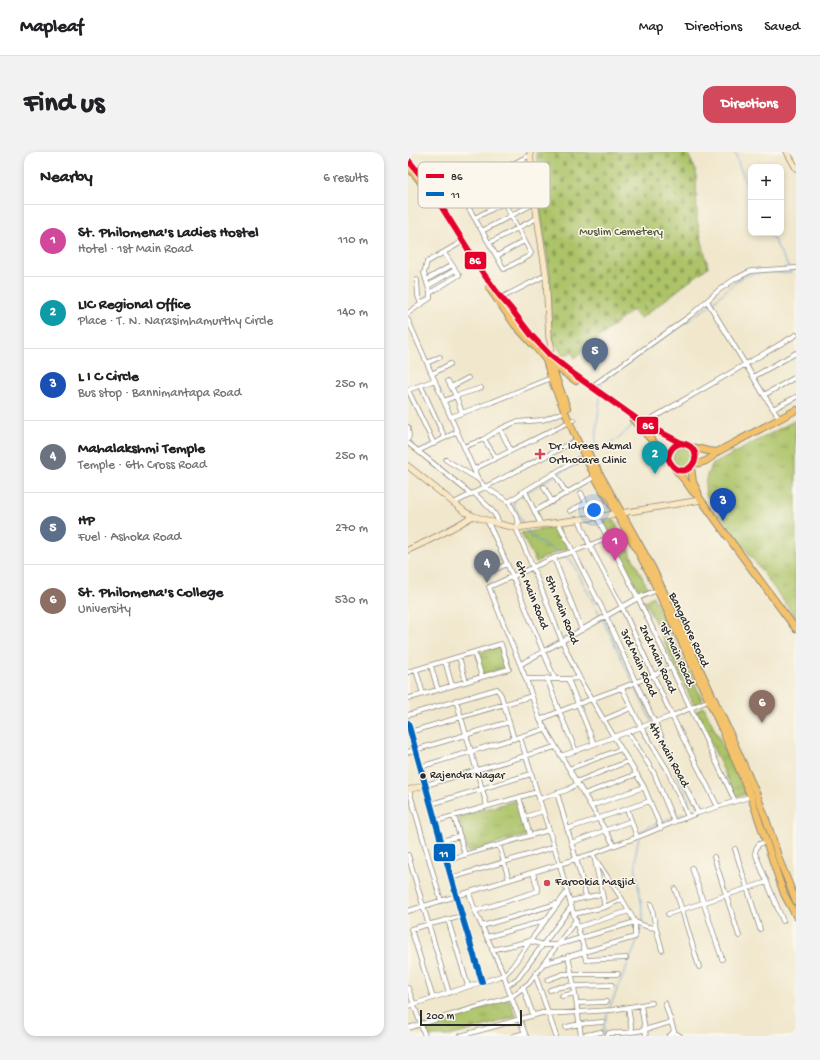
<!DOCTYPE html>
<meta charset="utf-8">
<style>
body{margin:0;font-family:"Gochi Hand",sans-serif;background:#f2f2f2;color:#202124}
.controls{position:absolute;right:12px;top:12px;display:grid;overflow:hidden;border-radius:8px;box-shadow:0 2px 6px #0003}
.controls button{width:36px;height:36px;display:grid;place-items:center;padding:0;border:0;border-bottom:1px solid #e0e0e0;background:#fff;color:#202124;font:20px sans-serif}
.scale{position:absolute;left:12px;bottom:10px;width:102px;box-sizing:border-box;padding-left:4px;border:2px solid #2b2b2b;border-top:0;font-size:11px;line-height:14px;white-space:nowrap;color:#2b2b2b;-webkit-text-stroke:3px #fbf7ec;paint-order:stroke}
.you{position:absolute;left:186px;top:358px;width:14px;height:14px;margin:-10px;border:3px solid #fff;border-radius:50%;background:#1a73e8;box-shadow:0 0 0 6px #1a73e833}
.badge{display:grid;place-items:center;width:26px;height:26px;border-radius:50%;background:#d1495b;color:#fff;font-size:13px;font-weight:700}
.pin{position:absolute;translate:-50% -33px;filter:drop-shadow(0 1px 2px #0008)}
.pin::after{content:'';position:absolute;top:21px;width:14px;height:12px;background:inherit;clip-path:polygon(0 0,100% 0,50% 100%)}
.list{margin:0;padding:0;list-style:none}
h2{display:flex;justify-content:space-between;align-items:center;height:52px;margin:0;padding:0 16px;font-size:17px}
h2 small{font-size:13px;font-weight:400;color:#757577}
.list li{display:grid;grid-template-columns:26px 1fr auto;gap:12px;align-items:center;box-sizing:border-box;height:72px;padding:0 16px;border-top:1px solid #e0e0e0}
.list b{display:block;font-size:15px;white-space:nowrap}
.list p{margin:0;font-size:13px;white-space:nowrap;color:#757577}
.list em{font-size:13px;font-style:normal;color:#757577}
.map{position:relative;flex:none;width:388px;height:884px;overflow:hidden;border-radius:12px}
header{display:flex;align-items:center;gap:24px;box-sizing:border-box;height:56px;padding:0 20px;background:#fff;border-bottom:1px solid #e0e0e0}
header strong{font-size:19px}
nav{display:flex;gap:22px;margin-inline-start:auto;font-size:14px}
.intro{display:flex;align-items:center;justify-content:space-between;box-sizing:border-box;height:96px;padding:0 24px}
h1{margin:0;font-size:28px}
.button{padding:10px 18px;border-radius:12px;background:#d1495b;color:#fff;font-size:14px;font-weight:700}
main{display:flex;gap:24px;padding:0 24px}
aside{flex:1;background:#fff;border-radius:12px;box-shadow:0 2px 6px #0003}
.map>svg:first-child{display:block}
</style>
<header>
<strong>Mapleaf</strong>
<nav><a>Map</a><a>Directions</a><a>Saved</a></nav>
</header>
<div class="intro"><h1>Find us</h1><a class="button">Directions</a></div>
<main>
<aside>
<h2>Nearby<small>6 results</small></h2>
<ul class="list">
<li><span class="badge" style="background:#d1479c">1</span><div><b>St. Philomena's Ladies Hostel</b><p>Hotel · 1st Main Road</p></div><em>110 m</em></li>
<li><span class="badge" style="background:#0f9aa8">2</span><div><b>LIC Regional Office</b><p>Place · T. N. Narasimhamurthy Circle</p></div><em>140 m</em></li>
<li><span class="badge" style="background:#1a4fb4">3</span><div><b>L I C Circle</b><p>Bus stop · Bannimantapa Road</p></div><em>250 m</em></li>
<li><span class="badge" style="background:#6b7280">4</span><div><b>Mahalakshmi Temple</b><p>Temple · 6th Cross Road</p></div><em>250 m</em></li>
<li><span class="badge" style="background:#5c6f8a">5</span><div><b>HP</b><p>Fuel · Ashoka Road</p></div><em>270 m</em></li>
<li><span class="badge" style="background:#8d6e63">6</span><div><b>St. Philomena's College</b><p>University</p></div><em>530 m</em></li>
</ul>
</aside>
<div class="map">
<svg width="388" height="884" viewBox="0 0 388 884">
<defs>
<pattern id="cemetery-stones" width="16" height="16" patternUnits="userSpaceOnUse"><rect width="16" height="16" fill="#acc368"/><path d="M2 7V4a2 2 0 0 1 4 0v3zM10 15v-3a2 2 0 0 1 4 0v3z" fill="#8c9f56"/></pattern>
<pattern id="park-tufts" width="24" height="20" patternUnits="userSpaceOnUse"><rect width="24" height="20" fill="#acc368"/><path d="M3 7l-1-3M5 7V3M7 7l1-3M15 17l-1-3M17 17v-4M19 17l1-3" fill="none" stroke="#8c9f56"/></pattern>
</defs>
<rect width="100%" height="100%" fill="#fbf7ec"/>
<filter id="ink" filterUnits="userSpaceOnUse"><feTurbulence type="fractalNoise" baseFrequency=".025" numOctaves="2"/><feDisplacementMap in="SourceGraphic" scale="8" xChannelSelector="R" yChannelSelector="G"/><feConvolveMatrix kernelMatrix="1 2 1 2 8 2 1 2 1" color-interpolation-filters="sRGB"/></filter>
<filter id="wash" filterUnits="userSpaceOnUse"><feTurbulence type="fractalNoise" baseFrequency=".012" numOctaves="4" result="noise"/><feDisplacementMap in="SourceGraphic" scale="16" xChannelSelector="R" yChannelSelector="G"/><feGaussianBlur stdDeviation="0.9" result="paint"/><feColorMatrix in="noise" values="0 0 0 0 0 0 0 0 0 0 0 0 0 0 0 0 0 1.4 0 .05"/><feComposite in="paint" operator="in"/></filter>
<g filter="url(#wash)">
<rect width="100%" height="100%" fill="#f0e7cc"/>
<!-- green -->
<path fill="#acc368" stroke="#6c774a" d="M265 305a10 10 0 1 1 20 0a10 10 0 1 1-20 0Z"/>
<!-- cemetery -->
<path fill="url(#cemetery-stones)" stroke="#6c774a" d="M 128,0 L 279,0 L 288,19 L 289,68 L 300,115 L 232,167 L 224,158 L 167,206 L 164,200 L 155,204 L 143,184 L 142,124 L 132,56 Z"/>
<!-- park -->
<path fill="url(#park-tufts)" stroke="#6c774a" d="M 388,268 L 388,466 L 298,343 C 296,330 298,324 304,313 Z
M 206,368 L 240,437 L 232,441 L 195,369 Z
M 149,375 L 160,397 L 150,399 L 128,410 L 113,381 Z
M 245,444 L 295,549 L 286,553 L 237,449 Z
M 92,494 L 99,515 L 75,522 L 68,502 Z
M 296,555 L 338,642 L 328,645 L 288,559 Z
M 109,648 L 119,683 L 60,700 L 50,665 Z
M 101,847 L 108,865 L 42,884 L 21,884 L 17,875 Z"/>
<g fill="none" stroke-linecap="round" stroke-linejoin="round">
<!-- stream -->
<path stroke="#699cd5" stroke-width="1" d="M 327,0 L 333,19 L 343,42
M 362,81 L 381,116
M 303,152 C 314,143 329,126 343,122 C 355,119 370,121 383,121 L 382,119
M 215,214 L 301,154
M 193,238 L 193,231 L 212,216
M 184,301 L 187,293 L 192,245
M 183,303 L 210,287 L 226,272
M 149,323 L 175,307
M 119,340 L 146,324
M 111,345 L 117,342
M 107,348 L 105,351 L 115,372
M 118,377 L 122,384 L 152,401
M 156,404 L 163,408 L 193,465
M 195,468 L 225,530
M 226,533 L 244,570
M 245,573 C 252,587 283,645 282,657 L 279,659
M 266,664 L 276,661
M 253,670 L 263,666
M 231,683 L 234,678 L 250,671
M 231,686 C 225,704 228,725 232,743 C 233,753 237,762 234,772
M 201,857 L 227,795 L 233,775
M 195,884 L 196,881 C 195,874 198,867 200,860"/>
</g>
</g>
<g filter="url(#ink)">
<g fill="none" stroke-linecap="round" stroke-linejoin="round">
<!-- street casing -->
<g stroke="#8e897c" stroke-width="5.5">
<path id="street" d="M 23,38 L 47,24
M 52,41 L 96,117 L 121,104 L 123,101 L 82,24
M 33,53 L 82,24 L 122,3
M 59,53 L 124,19
M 67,66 L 125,35
M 74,79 L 127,51
M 81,91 L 129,66
M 89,104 L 116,89
M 9,128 L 10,144 L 13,152
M 18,128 L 44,113
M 20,134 L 47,118
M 22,141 L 51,123 L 36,101
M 93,146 L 138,123
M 299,149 L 356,243 L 372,267
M 0,161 L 22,146 L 22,141 L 16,121 L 19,110 L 52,91
M 0,168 L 70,327 L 77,335 L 101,350 L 111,370 L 108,376 L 125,416 L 154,489 L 168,519 L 175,533 L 236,635 L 253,676
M 19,211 L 32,205
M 24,222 L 42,212
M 345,225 L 388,201
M 40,229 L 48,244 L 54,261
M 13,234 L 37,286
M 43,235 L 60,226
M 183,235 L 283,163 L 311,138 L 327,127 L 343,119 L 388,116
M 0,238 L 26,292
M 0,238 L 27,228
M 356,243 L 388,225
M 36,249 L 48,244 L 73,236
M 365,257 L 388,245
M 43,265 L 84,250 L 143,226
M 236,271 L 388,183
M 0,275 L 1,284 L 0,287
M 92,277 L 103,299
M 76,287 L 88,306
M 0,291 L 63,342
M 56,295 L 76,287 L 92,277 L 108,270 L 135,268 L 158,259
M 10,299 L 49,280
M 38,308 L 70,327
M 66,317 L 165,268
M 146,321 L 159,342
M 136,335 L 144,350
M 117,339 L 133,373
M 66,341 C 75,350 88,359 91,372
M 173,341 L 185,365
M 101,350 L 115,340 L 170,307
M 46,351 L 169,288
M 127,359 L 188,324
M 162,359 L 178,351
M 189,365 L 230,446 L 327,649
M 171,367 L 182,394 L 214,455 L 264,564 L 310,655
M 79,368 L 105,425 L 135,499 L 147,527
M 150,370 L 198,464 L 228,531 L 290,661
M 200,386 L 164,400 L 150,404 L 81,435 L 96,473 L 118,527 L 132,568 L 206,693
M 146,406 L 174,478
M 82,420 L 99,412
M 66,501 L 74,525
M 51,505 L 58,530
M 37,509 L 44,534
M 113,512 L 161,485 L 230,446 L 249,438
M 23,514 L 30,538
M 8,518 L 15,542
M 0,520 L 93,492 L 101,517 L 2,546 L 0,546
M 139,526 L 151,559 L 168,599
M 118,527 C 136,526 154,528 171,526
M 160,527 L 186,592
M 214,536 L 233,575 L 259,617 L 280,665
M 48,548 L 79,654
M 0,563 L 89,537 L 93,543 L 106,587
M 132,568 C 175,548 220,536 263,515
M 195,568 L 223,556
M 2,580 L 124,544
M 220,580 L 246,621 L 266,670
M 112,585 L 129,640 L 152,713 L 159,740 L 177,800
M 0,600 L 101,570
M 153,604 L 264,564 L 302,548
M 12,615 L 137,577
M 161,617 L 213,597
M 168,630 L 221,609
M 1,638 L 33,749
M 149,641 L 173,724 L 178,745
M 176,642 L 229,622
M 111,645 L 122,683
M 131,647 L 159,638 L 169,632
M 23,652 L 123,622
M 183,654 L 236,635
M 219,657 L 229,685
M 46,664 L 57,703
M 117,665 L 135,659
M 28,669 L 129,640
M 159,677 L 242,649
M 33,689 L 52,684
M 359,690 C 351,691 349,692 347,701 L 375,769
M 163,691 L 223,669
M 91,693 L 101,728
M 327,697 L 352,777
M 0,703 L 41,841
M 306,705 L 331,784
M 39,708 L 141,678
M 187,709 L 197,755
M 284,716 L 314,807
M 43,726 L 146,695
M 267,737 L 274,758 L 291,815
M 61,741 L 67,759 L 96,823 L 99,834 L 118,884
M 162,749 L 194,742
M 243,752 L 248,776
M 0,759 L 184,702 L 235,683 L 266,670 L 290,661 L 344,644
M 67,759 L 130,739 L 125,721
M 166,762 L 197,755 L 214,747
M 260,762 L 359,730
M 40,768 L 60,834
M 74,774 L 148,752
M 170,775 L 221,759
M 79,785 L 136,769
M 84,798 L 122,789 L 136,793 L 149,793 L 227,770 L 240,775 L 248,776 L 254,798
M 176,800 L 178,808 L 218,806
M 160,804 L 166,834 L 173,884
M 135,812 L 227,785 L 227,770 L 214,747 L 184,702
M 127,822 L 148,884
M 139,828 L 155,822 L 210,822
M 74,830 L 54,764 L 18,633 L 147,595
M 99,834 L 110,826 L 163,755
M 166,834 L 204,833
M 115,835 L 125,863
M 0,836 L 17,884
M 142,838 L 152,835 L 166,833
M 154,844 L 167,841
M 25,846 L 3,777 C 20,772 37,769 54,764
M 169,851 L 198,850
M 257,851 L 266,879 L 263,883 L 261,884
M 233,853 L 238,884
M 0,854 L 96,823 L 104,815 L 122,789 L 159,740
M 220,855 L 224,880
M 158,875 L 172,872 L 194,870
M 0,876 L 103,845 L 121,831 L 168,768
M 265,880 L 272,884
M 52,884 L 134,861 L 155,861 L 204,858 L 244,851
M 106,884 L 117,881
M 173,884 L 193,880
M 199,884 L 201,881 C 222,883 243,876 263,870"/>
</g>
<!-- secondary casing -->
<g stroke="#8e897c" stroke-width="7">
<path id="secondary" d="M 122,0 L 127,51 L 138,123 L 141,186 L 143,193 L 142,203
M 379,0 L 388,16
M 0,314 L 57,360 L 65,364 L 91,372 L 108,376 L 189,365 L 293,348
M 0,398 C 23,388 44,377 65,364
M 0,571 L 18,633 L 0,638"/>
</g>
<!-- primary casing -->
<g stroke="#8e897c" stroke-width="8">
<path id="primary" d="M 0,8 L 15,26 L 23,38 L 75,121 L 91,143 L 104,158 L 124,184 L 142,203 L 167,223 L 233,270 L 273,291 C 306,297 274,339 260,306 C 262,298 265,293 273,291
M 0,15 L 10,26 L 26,51
M 81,136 L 107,173 L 129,197 L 138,208 L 168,229
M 138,208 L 144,229 L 169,288 L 187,325 L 226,392 L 241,420 L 314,577 L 343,645 L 376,742 L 388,764
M 143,212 L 159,256
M 225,268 L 228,271 L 260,306
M 284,295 L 300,299 L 309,300
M 179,299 L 245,417 L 319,575 L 349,643 L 359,670 L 372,710 L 388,749
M 285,312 C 295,312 303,307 309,300 L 388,258
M 283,315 L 285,330 L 290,340 L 291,345
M 267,317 L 278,330 L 285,340 L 291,345 L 328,396 L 388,477"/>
</g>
<!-- street -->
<use href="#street" stroke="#fff" stroke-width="4"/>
<!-- secondary -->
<use href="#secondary" stroke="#fae7c3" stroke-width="5.5"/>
<!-- primary -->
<use href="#primary" stroke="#f3c26a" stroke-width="6"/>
<!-- bus-1 casing -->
<g stroke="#fbf7ec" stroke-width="9">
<path id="bus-1" d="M 0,8 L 15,26 L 23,38 L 75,121 L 91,143 L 104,158 L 124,184 L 142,203 L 167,223 L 233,270 L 273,291 C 306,297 274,339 260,306 C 262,298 265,293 273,291"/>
</g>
<!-- bus-2 casing -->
<g stroke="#fbf7ec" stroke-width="9">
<path id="bus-2" d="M 0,571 L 54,764 L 74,830"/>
</g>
<!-- bus-1 -->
<use href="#bus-1" stroke="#e4002b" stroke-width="6"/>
<!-- bus-2 -->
<use href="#bus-2" stroke="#0065bd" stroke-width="6"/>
</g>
</g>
<!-- markers -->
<g fill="#d1495b" stroke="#fbf7ec" stroke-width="1.5">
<path d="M130 296h4v4h4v4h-4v4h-4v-4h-4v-4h4z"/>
<circle cx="139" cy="731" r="4"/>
</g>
<circle fill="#2b2b2b" stroke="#fbf7ec" stroke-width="1.5" cx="15" cy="624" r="3.5"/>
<g text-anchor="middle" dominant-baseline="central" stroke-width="3" stroke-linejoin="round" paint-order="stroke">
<!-- bus labels -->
<g font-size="11" fill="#2b2b2b" stroke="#fbf7ec" text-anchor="start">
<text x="22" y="624">Rajendra Nagar</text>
</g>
<!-- park labels -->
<g font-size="12" fill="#52593d" stroke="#fbf7ec">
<text x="213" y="81">Muslim Cemetery</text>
</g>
<!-- poi labels -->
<g font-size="12" fill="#2b2b2b" stroke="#fbf7ec" text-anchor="start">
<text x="141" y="295">Dr. Idrees Akmal<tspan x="141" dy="14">Orthocare Clinic</tspan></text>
<text x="147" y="731">Farookia Masjid</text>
</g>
<!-- street labels -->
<g font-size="12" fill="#2b2b2b" stroke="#fbf7ec">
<text transform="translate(123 443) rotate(68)">6th Main Road</text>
<text transform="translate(153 458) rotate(68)">5th Main Road</text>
<text transform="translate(280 478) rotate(65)">Bangalore Road</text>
<text transform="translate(268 502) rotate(65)">1st Main Road</text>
<text transform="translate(249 507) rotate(65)">2nd Main Road</text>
<text transform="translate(230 511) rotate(65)">3rd Main Road</text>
<text transform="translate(260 603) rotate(61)">4th Main Road</text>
</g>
</g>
<!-- legend -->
<rect x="10" y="10" width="132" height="46" rx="6" fill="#fbf7ec" stroke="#bdbab2" stroke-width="1"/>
<rect x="18" y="22" width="18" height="4" fill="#e4002b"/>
<rect x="18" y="40" width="18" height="4" fill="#0065bd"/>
<g font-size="11" fill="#2b2b2b">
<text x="43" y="28">86</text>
<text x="43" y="46">11</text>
</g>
<g stroke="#fbf7ec" stroke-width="1.5">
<rect x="56" y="99" width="23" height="19" rx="4" fill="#e4002b"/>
<rect x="228" y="264" width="23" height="19" rx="4" fill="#e4002b"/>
<rect x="25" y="691" width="23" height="19" rx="4" fill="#0065bd"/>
</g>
<g font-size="11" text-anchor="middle" font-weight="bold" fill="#fff">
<text x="67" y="112">86</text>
<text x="240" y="277">86</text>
<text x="36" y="705">11</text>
</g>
</svg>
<div class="controls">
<button>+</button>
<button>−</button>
</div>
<div class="scale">200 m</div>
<div class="you"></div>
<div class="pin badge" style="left:207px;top:409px;background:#d1479c">1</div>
<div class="pin badge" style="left:247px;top:322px;background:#0f9aa8">2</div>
<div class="pin badge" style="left:315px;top:369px;background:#1a4fb4">3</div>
<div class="pin badge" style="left:79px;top:431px;background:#6b7280">4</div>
<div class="pin badge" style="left:187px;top:219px;background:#5c6f8a">5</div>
<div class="pin badge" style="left:354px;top:571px;background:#8d6e63">6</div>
</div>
</main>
